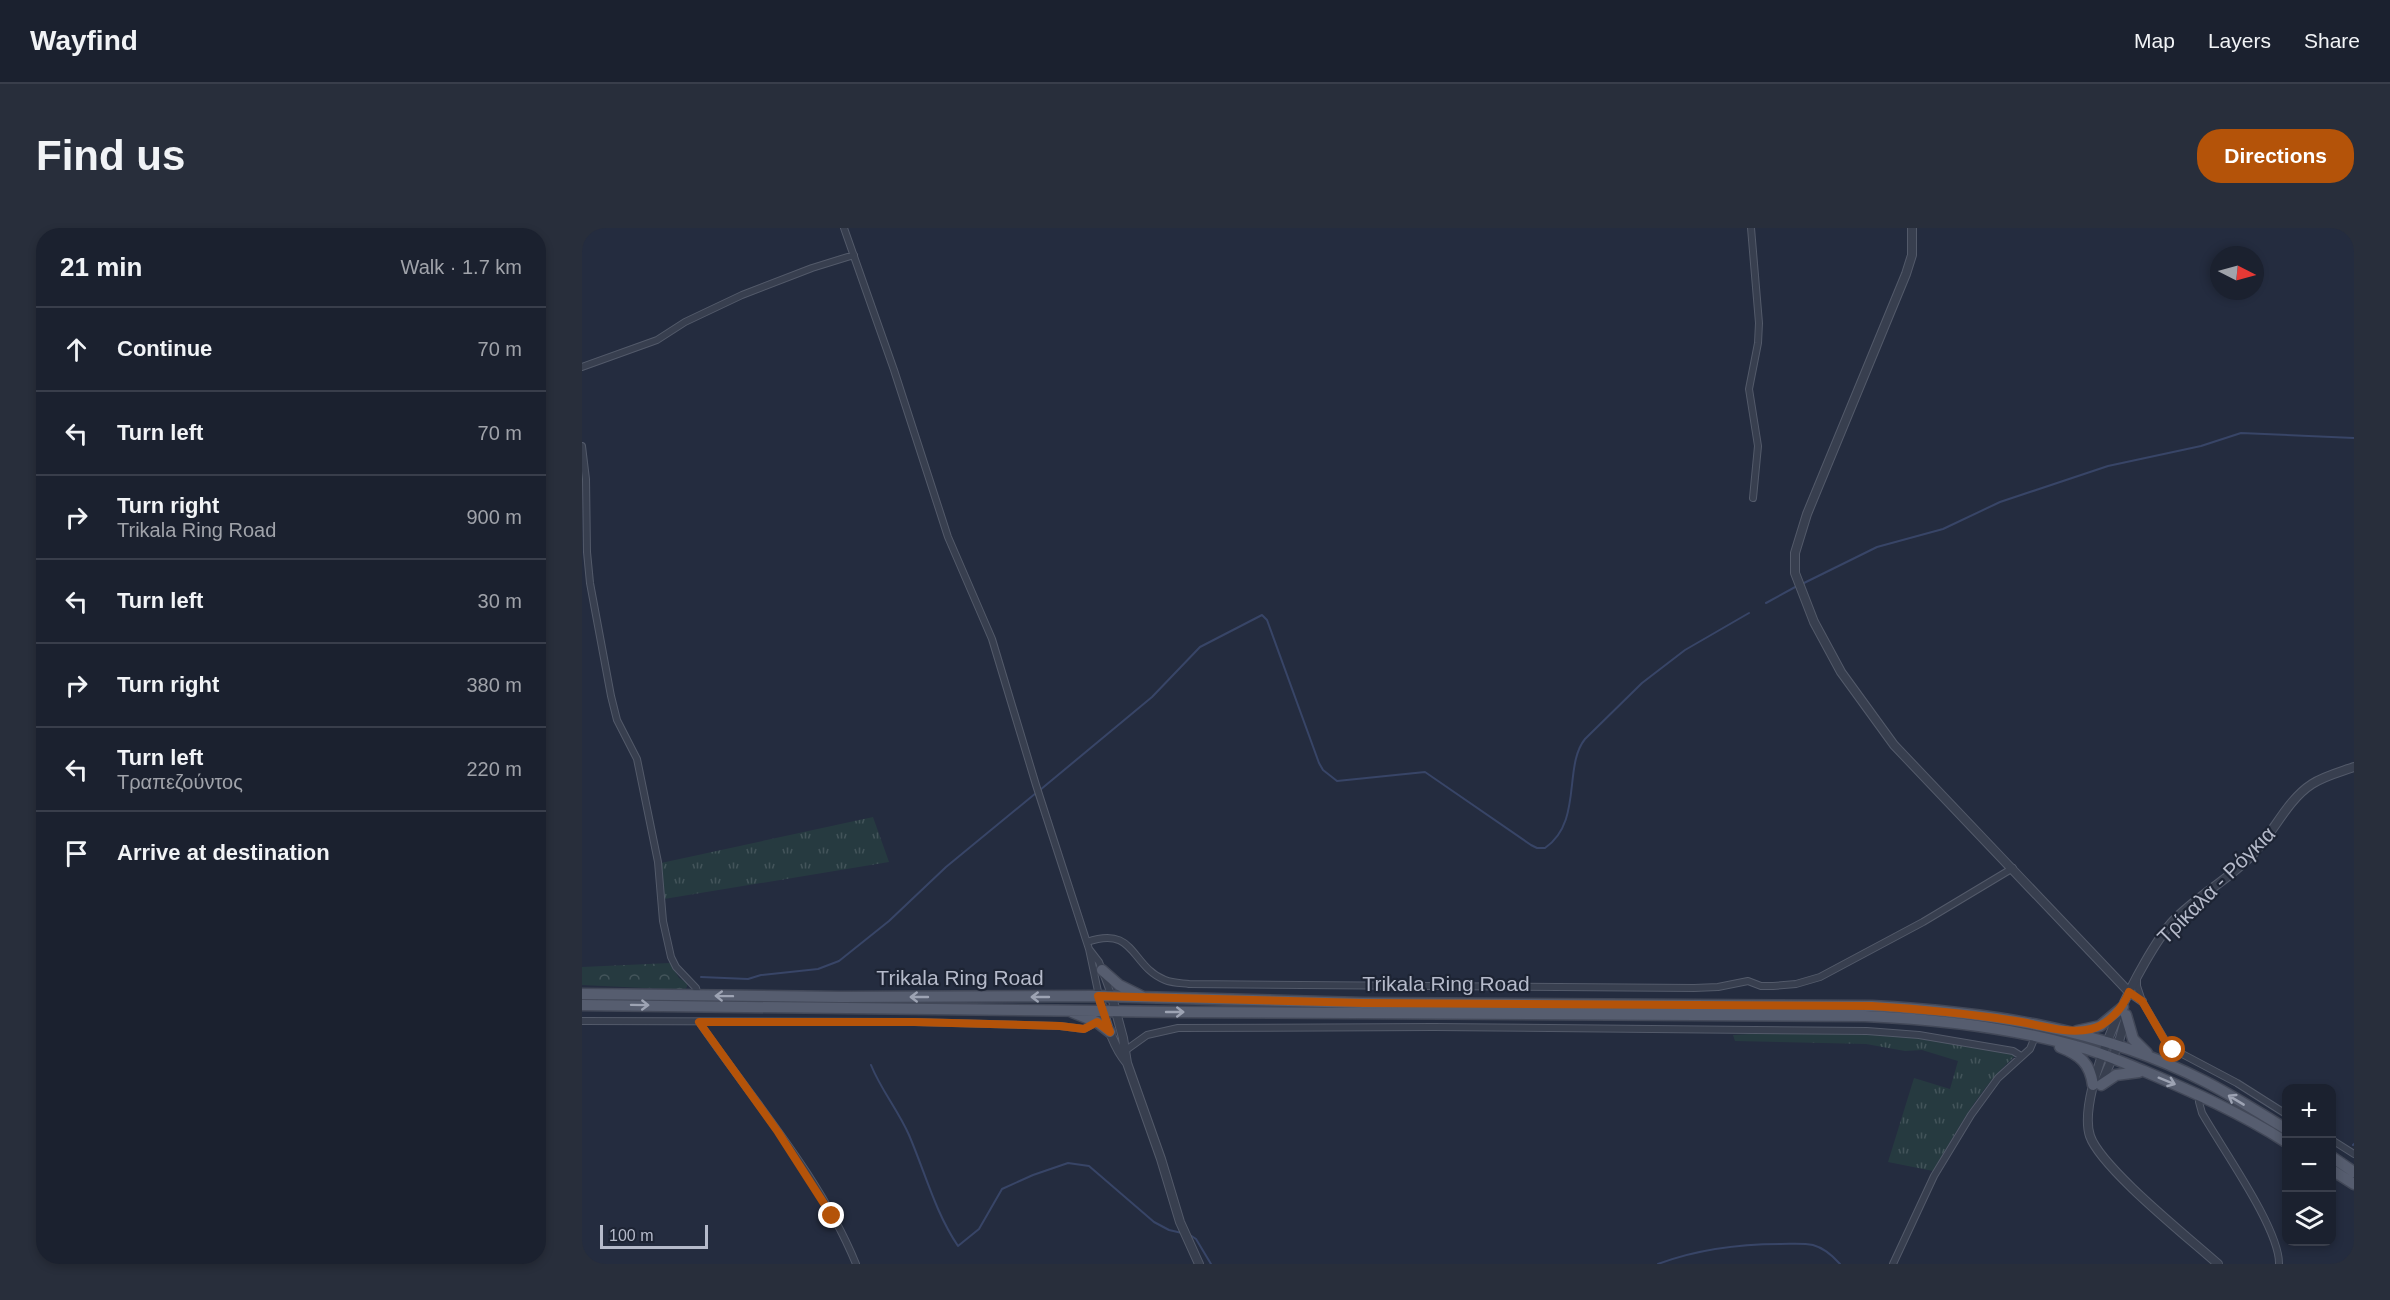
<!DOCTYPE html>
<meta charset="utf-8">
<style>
body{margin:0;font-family:Helvetica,sans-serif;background:#282e3b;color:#f1f3f6}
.controls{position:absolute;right:18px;bottom:18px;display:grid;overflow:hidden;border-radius:12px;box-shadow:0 3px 9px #0003}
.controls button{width:54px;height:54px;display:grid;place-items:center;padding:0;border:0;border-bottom:2px solid #393e4b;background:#1b212f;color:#f1f3f6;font:30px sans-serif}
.compass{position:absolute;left:1628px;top:18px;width:54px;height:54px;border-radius:50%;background:#1b212f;box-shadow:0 3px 9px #0003;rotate:96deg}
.scale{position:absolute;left:18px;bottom:15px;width:108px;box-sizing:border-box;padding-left:6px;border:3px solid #b5baca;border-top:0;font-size:16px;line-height:21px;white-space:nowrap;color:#b5baca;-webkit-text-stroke:4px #1d2434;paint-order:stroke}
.stop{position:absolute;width:18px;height:18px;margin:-14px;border:4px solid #b45309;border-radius:50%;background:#fff}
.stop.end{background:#b45309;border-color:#fff;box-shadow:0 2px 6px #0008}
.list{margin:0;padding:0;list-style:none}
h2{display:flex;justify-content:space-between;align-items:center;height:78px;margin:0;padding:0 24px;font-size:26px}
h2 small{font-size:20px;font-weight:400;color:#a0a3aa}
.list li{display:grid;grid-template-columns:39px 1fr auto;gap:18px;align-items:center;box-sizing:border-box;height:84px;padding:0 24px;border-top:2px solid #393e4b}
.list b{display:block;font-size:22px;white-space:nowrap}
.list p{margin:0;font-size:20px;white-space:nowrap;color:#a0a3aa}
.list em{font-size:20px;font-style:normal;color:#a0a3aa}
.icon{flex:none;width:33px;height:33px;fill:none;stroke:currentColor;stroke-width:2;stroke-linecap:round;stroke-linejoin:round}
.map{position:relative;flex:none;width:1772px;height:1036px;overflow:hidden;border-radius:24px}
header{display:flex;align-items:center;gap:36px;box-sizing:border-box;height:84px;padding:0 30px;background:#1b212f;border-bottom:2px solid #393e4b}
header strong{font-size:28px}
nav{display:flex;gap:33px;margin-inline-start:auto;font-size:21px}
.intro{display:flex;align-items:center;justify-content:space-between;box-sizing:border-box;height:144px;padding:0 36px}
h1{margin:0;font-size:42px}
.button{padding:15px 27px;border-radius:24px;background:#b45309;color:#fff;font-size:21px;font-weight:700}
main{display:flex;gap:36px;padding:0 36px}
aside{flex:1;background:#1b212f;border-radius:24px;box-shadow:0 3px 9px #0003}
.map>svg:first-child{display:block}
</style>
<header>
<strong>Wayfind</strong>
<nav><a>Map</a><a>Layers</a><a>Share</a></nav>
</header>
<div class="intro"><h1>Find us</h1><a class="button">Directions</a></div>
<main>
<aside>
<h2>21 min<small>Walk · 1.7 km</small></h2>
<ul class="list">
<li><svg class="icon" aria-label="ahead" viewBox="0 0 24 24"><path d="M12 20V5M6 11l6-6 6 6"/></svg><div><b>Continue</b></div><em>70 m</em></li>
<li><svg class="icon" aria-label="left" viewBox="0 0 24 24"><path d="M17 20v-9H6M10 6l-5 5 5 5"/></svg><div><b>Turn left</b></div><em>70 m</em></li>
<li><svg class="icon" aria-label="right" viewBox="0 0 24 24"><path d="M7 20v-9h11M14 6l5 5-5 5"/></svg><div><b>Turn right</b><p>Trikala Ring Road</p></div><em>900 m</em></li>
<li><svg class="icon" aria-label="left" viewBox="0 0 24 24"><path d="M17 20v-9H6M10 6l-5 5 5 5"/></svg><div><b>Turn left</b></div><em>30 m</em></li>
<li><svg class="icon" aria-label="right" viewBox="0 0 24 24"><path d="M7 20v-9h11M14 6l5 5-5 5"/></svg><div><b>Turn right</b></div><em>380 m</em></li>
<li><svg class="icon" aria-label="left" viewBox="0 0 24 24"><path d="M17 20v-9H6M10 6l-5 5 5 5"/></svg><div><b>Turn left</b><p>Τραπεζούντος</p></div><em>220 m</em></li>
<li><svg class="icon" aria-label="arrive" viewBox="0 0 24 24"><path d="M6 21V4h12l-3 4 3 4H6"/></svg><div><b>Arrive at destination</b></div></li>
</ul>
</aside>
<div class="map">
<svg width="1772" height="1036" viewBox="0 0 1772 1036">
<defs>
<pattern id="grass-tufts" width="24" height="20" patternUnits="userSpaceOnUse" patternTransform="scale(1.5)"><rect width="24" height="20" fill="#263a40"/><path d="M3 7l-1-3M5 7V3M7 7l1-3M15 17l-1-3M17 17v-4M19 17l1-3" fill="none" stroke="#43545a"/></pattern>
<pattern id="forest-crowns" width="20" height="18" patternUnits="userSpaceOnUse" patternTransform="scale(1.5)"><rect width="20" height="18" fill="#263a40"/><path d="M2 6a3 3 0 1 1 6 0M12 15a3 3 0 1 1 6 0" fill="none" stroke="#43545a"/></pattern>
</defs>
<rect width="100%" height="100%" fill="#242c3f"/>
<!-- grass -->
<path fill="url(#grass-tufts)" d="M 291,589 L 307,634 L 82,671 L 79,635 Z
M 1198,804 L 1327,808 L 1433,826 L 1432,829 C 1397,860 1375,903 1351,943 L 1306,934 L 1332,850 L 1368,861 L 1376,833 L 1340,822 L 1323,823 L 1284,816 L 1153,813 L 1151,807 Z"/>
<!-- forest -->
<path fill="url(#forest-crowns)" d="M 88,735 L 97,750 L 105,755 L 105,759 L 102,762 L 0,757 L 0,739 Z"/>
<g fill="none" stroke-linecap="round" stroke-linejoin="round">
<!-- stream -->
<path stroke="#384567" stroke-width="2" d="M 1220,356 L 1295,319 L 1361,301 L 1418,274 L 1526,238 L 1619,218 L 1659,205 L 1772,210
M 1184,375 L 1215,358
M 458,562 L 570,469 L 618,419 L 680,387 L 685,392 L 737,535 L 741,542 L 755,553 L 843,544 L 949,617 L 955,620 L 963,620 C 1001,594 981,538 1003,511 L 1060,455 L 1103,422 L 1167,385
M 119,749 L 166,751 L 179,747 L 236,741 L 257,733 L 307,693 L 364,639 L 454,565
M 289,837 C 299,862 316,882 327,907 C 343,944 353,984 376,1018 L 397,1001 L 420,961 L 451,947 L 486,935 L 507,938 L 572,994 L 587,1002 L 600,1005
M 1771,917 L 1772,916
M 608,1007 L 614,1011 L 629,1036
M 1076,1036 C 1116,1021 1156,1016 1199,1016 C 1210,1016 1221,1015 1231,1017 C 1242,1020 1251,1028 1258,1036"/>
<!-- minor casing -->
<g stroke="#535a6a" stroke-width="8">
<path id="minor" d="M 262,0 L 312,142 L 366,309 L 410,411 L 454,557 L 507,721 L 517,768
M 1169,0 L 1177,95 L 1176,115 L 1167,161 L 1176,218 L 1171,270
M 0,139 L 75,112 L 103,94 L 160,67 L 230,40 L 272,27
M 0,218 L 4,251 L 5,324 L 8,355 L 29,468 L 35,492 L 55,531 L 76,634 L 81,693 L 89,729 L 94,739 L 114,760 L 116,767
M 505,714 C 554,697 548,738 583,752 C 590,755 599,755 607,756 L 1112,760 L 1136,759 L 1166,753 L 1179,758 L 1191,758 L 1214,756 L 1238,749 L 1341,694 L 1431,640
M 507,721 L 517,734 L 530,769
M 1555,750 L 1555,758 L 1560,773 L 1587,819 L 1655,855 L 1704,886
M 0,793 L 332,794 L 478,798 L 502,801 L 515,794
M 117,794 C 170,871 238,948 274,1036
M 544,822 L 565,807 L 596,800 L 852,799 L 1285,803 L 1337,807 L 1431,823 L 1439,828
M 1617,866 L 1617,874 L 1620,885 C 1639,919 1698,1001 1697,1036
M 1750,912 L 1772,926
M 1311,1036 L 1352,948 L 1389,887 L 1416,850 L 1448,821 L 1453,809"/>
</g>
<!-- tertiary casing -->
<g stroke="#535a6a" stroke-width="10">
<path id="tertiary" d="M 1330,0 L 1330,27 L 1324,46 L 1225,286 L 1213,325 L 1213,345 L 1232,394 L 1259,444 L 1312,517 L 1547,764 L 1560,773
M 517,768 C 524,791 529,816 545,835
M 530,769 L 541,810 L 545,835 L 579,931 L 598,994 L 617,1036
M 1519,856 L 1536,817 L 1544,789
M 1636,1036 C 1607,1010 1519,940 1508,908 C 1493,863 1560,726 1592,692 C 1616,667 1648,651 1672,625 C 1692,604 1705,572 1730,556 C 1742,548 1758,544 1772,539"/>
</g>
<!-- primary casing -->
<g stroke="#424858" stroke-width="13">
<path id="primary" d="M 520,742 L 537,757 L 561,769
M 0,766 L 259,769 L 517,768 L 781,775 L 1290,778 C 1404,784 1519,800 1622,853 C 1650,867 1677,885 1704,901
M 0,777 L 597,784 L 1283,788 C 1353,791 1426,799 1494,818 C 1518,824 1540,834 1562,843 C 1611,864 1659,885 1704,914
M 490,784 L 515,794 L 528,804
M 1544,787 L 1551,811 L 1565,825
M 1495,803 L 1518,798 L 1541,779
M 1478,819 C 1498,827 1508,835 1511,857
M 1519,857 L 1534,847 L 1557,844
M 1750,929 L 1772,944
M 1750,942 L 1772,956"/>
</g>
<!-- minor -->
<use href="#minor" stroke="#383f4f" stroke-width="6"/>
<!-- tertiary -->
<use href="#tertiary" stroke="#383f4f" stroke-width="8"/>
<!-- primary -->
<use href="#primary" stroke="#565d6f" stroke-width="10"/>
</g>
<!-- one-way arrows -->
<defs><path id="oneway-shaft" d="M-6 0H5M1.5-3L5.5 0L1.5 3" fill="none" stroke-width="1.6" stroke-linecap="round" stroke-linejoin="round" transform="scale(1.5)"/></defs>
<g stroke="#9da3b3">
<use href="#oneway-shaft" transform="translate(142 768) rotate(-179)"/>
<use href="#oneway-shaft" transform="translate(337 769) rotate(180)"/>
<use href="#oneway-shaft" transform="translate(458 769) rotate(180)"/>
<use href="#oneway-shaft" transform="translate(58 777) rotate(1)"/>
<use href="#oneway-shaft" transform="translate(593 784)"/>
<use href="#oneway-shaft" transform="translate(1585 853) rotate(22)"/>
<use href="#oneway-shaft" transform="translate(1654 872) rotate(-149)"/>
</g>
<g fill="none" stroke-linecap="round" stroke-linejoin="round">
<!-- route -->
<path stroke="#b45309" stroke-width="8" d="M 250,988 L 196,904 L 117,794 L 332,794 L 478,798 L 502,801 L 515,794 L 528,804 L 516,768 L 781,775 L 1290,778 C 1336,781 1382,785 1427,792 C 1453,795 1483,807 1509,801 C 1526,797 1541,780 1547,764 L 1560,773 L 1583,813 L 1591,822"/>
</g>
<g text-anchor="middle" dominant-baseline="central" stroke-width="4.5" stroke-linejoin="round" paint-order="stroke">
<!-- street labels -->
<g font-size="21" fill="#b5baca" stroke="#1d2434">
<text transform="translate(1634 657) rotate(-45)">Τρίκαλα - Ρόγκια</text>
<text x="378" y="749">Trikala Ring Road</text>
<text x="864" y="755">Trikala Ring Road</text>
</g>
</g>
</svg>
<div class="controls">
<button>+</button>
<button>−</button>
<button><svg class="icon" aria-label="layers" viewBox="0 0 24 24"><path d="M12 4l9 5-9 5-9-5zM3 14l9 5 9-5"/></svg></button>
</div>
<svg class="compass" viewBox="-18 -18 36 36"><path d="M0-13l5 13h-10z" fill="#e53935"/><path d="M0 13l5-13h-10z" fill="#a0a3aa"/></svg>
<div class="scale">100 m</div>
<div class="stop" style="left:1591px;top:822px"></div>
<div class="stop end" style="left:250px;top:988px"></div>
</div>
</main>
